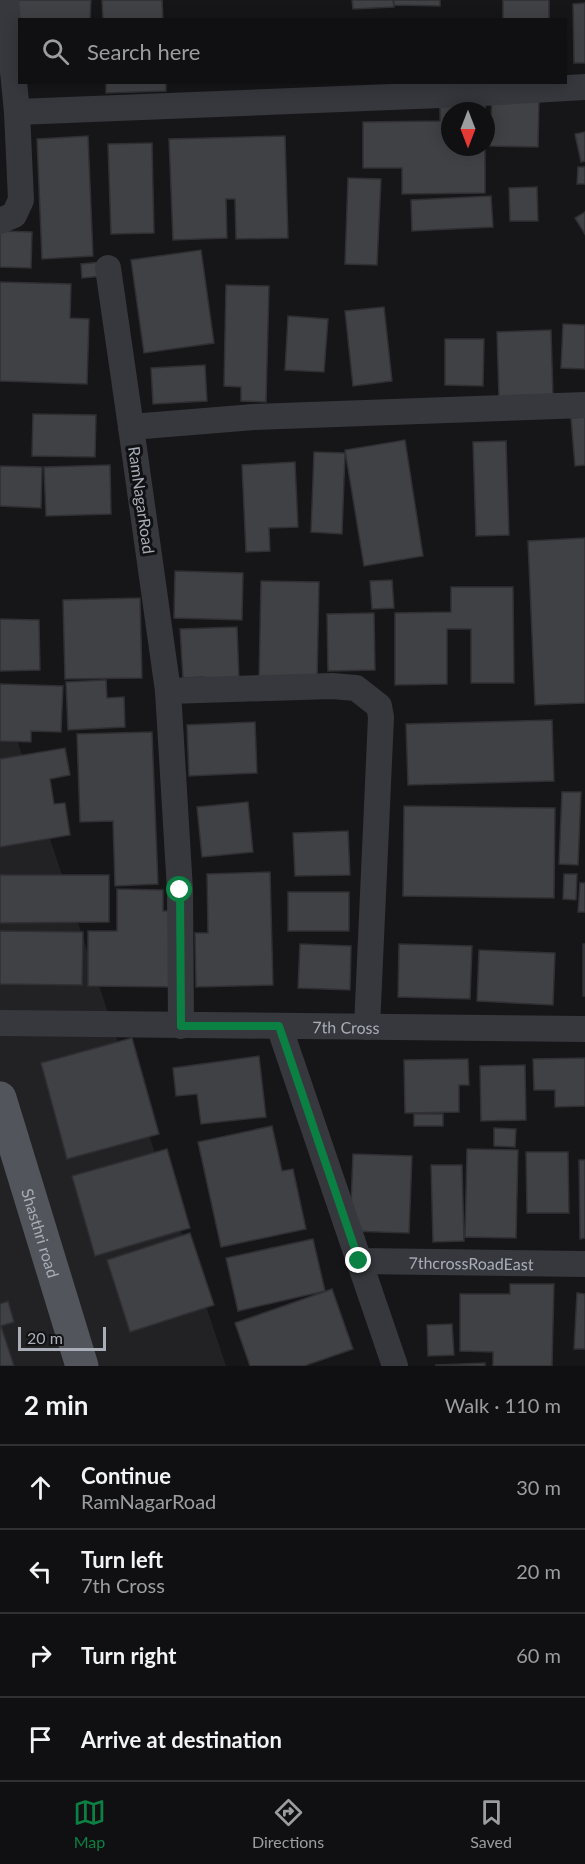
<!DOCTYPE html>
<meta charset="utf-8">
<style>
body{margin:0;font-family:Lato,sans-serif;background:#1e1e20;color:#f1f3f6}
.compass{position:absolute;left:441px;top:102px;width:54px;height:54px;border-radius:50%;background:#101012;box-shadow:0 3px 15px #0003;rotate:180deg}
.scale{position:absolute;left:18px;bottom:15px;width:88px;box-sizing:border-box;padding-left:6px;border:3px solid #a8adb8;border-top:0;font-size:16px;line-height:21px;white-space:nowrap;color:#a8adb8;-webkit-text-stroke:4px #111113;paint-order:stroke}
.stop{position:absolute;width:18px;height:18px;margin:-14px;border:4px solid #0b8043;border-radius:50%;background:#fff}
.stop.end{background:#0b8043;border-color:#fff;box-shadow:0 2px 6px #0008}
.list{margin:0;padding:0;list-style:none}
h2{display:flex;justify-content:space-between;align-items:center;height:78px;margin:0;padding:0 24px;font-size:26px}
h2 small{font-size:20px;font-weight:400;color:#9c9d9f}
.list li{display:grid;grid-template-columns:39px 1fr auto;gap:18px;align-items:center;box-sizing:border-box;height:84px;padding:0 24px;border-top:2px solid #303032}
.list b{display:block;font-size:22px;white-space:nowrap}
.list p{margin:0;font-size:20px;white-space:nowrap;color:#9c9d9f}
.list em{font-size:20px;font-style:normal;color:#9c9d9f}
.icon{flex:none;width:33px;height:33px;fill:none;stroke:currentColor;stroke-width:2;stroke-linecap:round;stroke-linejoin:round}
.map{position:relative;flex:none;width:585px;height:1366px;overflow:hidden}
.search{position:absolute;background:#101012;box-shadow:0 3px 15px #0003;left:18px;right:18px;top:18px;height:66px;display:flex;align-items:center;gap:15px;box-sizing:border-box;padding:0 21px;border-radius:0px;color:#9c9d9f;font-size:22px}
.sheet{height:414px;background:#101012}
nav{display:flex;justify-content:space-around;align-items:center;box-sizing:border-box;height:84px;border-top:2px solid #303032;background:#101012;font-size:16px;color:#9c9d9f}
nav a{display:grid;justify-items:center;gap:3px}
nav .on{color:#0b8043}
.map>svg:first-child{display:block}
</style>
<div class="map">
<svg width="585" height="1366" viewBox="0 0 585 1366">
<rect width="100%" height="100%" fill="#161618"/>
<!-- built -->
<path fill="#222225" d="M 0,689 L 226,1366 L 0,1366 Z"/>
<!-- building -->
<path fill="#404145" stroke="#303034" stroke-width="1.5" d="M 16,0 L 91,0 L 90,20 L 20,20 Z
M 102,0 L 162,0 L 163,20 L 103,20 Z
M 352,0 L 393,0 L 394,7 L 353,9 Z
M 394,0 L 440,0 L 440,6 L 394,5 Z
M 503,0 L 549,0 L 549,20 L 503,20 Z
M 585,3 L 585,63 L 574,63 L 573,4 Z
M 106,82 L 166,82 L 166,91 L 106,93 Z
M 492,98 L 539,99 L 538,147 L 490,146 Z
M 440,106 L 485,106 L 485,111 L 450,111 L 450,147 L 485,147 L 485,193 L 402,194 L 402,168 L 363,168 L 363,122 L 440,121 Z
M 585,132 L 585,161 L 581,162 L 575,134 Z
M 88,136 L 93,256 L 42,259 L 37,139 Z
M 285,136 L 288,238 L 236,239 L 235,199 L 226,199 L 227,238 L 173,240 L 169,139 Z
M 152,143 L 154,233 L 111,234 L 108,144 Z
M 578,167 L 585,167 L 585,184 L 577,184 Z
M 348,178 L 381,179 L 377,265 L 345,264 Z
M 537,187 L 538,221 L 510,221 L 509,188 Z
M 491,196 L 493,227 L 412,231 L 411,200 Z
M 585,212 L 585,234 L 575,218 Z
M 0,231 L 32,232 L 31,268 L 0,267 Z
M 201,250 L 214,343 L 144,353 L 131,260 Z
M 102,262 L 103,276 L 82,278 L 81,264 Z
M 0,282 L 71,284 L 70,318 L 89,319 L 87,384 L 0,381 Z
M 226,285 L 269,286 L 266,402 L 241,401 L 241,387 L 224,386 Z
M 384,307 L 392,381 L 353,386 L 345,311 Z
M 288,316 L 328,319 L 324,372 L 285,370 Z
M 563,324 L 585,325 L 585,369 L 561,368 Z
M 551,330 L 553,397 L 499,399 L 497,332 Z
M 445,339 L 484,339 L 483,386 L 445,385 Z
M 205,365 L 207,401 L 153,404 L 151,368 Z
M 33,414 L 96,415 L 95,457 L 32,456 Z
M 585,417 L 585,465 L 575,466 L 571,418 Z
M 405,440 L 423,556 L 364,566 L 345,450 Z
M 506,441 L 509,535 L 476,536 L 473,442 Z
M 314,452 L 345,453 L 342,534 L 311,532 Z
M 295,462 L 298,527 L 269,528 L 270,551 L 246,552 L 242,465 Z
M 110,465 L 111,514 L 46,516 L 44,467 Z
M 0,466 L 42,467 L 41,508 L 0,506 Z
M 585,538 L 585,703 L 535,705 L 528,541 Z
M 175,571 L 243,573 L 242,620 L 174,618 Z
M 392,580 L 394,608 L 372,609 L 370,581 Z
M 261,581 L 319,582 L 317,682 L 259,681 Z
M 451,587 L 513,587 L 514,683 L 471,683 L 471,629 L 447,629 L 447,684 L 395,685 L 395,613 L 451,612 Z
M 140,598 L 142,678 L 65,679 L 63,600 Z
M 374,613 L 375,670 L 328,671 L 327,614 Z
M 0,619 L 39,620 L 40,670 L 0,671 Z
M 237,627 L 239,680 L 205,682 L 204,677 L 183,678 L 180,629 Z
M 106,680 L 107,698 L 124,697 L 125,727 L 68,730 L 66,682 Z
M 0,684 L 63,686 L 61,732 L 31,731 L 31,742 L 0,741 Z
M 552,720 L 554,781 L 408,785 L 406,724 Z
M 255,722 L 257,773 L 189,776 L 187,725 Z
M 152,732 L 158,884 L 115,886 L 113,821 L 80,822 L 77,734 Z
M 65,748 L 70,775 L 50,779 L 54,804 L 65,803 L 70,835 L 0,847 L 0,759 Z
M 562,792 L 581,792 L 578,865 L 559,864 Z
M 248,802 L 253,852 L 202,857 L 197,807 Z
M 404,806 L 555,808 L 554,898 L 403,896 Z
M 348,831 L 350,875 L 295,876 L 293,833 Z
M 270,872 L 273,985 L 196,987 L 195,933 L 208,933 L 207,874 Z
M 564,874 L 577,874 L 576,900 L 563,899 Z
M 0,875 L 109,875 L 109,922 L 0,923 Z
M 580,883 L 585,883 L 585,912 L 578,912 Z
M 117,889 L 163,890 L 163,911 L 173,911 L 173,987 L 88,986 L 88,931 L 117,931 Z
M 288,892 L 349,892 L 349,931 L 288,931 Z
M 0,931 L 83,932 L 82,985 L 0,984 Z
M 300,944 L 351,946 L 350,990 L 298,988 Z
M 399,944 L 472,946 L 470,999 L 398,997 Z
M 583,944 L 585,944 L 585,996 L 583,996 Z
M 479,950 L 555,953 L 553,1005 L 477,1001 Z
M 132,1038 L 159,1134 L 67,1159 L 41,1063 Z
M 259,1056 L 266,1117 L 201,1124 L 197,1094 L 176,1096 L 173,1068 Z
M 585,1058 L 585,1106 L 555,1107 L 555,1090 L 534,1090 L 533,1059 Z
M 468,1059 L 469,1085 L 459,1085 L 459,1112 L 405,1113 L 404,1060 Z
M 525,1065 L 526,1120 L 481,1121 L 480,1066 Z
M 414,1114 L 443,1114 L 443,1126 L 414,1126 Z
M 272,1126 L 282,1171 L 293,1169 L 306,1229 L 221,1247 L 198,1142 Z
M 494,1128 L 516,1129 L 515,1147 L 494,1146 Z
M 167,1149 L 190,1228 L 95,1256 L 72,1176 Z
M 467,1149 L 518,1150 L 516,1238 L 465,1237 Z
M 526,1152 L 568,1152 L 569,1213 L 527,1213 Z
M 353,1154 L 412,1156 L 409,1233 L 350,1231 Z
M 579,1160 L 585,1160 L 585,1238 L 580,1239 Z
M 431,1165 L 462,1165 L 464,1241 L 433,1242 Z
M 190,1233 L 214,1305 L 130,1332 L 107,1260 Z
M 313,1239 L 325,1291 L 238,1311 L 226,1258 Z
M 510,1284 L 554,1284 L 552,1366 L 493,1366 L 493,1352 L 460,1351 L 460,1294 L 510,1294 Z
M 332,1289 L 353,1349 L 304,1366 L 250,1366 L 235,1323 Z
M 577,1293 L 585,1294 L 585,1349 L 574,1349 Z
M 8,1301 L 14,1322 L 1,1326 L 14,1366 L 0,1366 L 0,1304 Z
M 452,1324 L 454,1355 L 428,1356 L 427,1325 Z
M 485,1363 L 485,1366 L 436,1366 L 436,1365 Z"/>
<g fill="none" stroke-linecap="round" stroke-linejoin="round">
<!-- street -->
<g stroke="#37383d" stroke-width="26">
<path d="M 17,112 L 466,94 L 585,87"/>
<path d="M 0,221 L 14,215 L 21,200 L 17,112 L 6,0"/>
<path d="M 108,268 L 131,427"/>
<path d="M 168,691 L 332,686 L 356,688 L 379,706 L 381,717 L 367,1027"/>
<path id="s1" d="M 0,1023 L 585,1029"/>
<path d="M 181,1026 L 180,890 L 168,691 L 131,427 L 254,417 L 585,405"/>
<path d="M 279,1026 L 395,1366"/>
<path id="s2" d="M 359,1261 L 585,1264"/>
</g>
<!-- primary -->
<path stroke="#53555c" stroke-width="33" id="s3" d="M 0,1098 L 82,1366"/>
</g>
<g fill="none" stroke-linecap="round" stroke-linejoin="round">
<!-- route -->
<path stroke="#0b8043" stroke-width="8" d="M 180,890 L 181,1026 L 279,1026 L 359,1261"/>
</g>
<g text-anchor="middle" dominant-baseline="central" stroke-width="6" stroke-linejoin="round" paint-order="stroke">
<!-- street labels -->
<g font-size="16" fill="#a8adb8" stroke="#111113">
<text transform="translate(142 500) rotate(82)">RamNagarRoad</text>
<text stroke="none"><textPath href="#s1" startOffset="346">7th Cross</textPath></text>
<text stroke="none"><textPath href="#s3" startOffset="141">Shasthri road</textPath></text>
<text stroke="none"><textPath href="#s2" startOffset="112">7thcrossRoadEast</textPath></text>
</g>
</g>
</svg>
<svg class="compass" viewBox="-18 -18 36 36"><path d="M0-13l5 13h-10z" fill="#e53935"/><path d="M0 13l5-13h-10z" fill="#9c9d9f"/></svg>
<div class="scale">20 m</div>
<div class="stop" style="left:180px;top:890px"></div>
<div class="stop end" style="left:359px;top:1261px"></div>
<div class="search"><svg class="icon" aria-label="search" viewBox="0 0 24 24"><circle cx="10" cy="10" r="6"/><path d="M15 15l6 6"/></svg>Search here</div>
</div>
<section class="sheet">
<h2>2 min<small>Walk · 110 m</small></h2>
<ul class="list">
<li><svg class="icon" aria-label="ahead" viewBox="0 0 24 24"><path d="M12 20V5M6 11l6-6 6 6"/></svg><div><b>Continue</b><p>RamNagarRoad</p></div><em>30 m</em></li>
<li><svg class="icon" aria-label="left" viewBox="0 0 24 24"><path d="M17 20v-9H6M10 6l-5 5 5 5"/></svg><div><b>Turn left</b><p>7th Cross</p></div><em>20 m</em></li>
<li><svg class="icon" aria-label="right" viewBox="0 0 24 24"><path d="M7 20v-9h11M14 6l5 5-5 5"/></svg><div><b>Turn right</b></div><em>60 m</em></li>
<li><svg class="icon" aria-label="arrive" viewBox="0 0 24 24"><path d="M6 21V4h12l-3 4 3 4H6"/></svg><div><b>Arrive at destination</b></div></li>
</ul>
</section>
<nav>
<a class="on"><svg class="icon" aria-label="map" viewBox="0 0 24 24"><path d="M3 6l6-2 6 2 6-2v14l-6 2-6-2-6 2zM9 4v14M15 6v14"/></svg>Map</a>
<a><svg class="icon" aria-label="directions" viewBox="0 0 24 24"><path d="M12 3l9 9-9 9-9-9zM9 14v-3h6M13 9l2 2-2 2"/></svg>Directions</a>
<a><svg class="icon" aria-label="saved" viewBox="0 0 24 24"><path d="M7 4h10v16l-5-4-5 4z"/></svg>Saved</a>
</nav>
